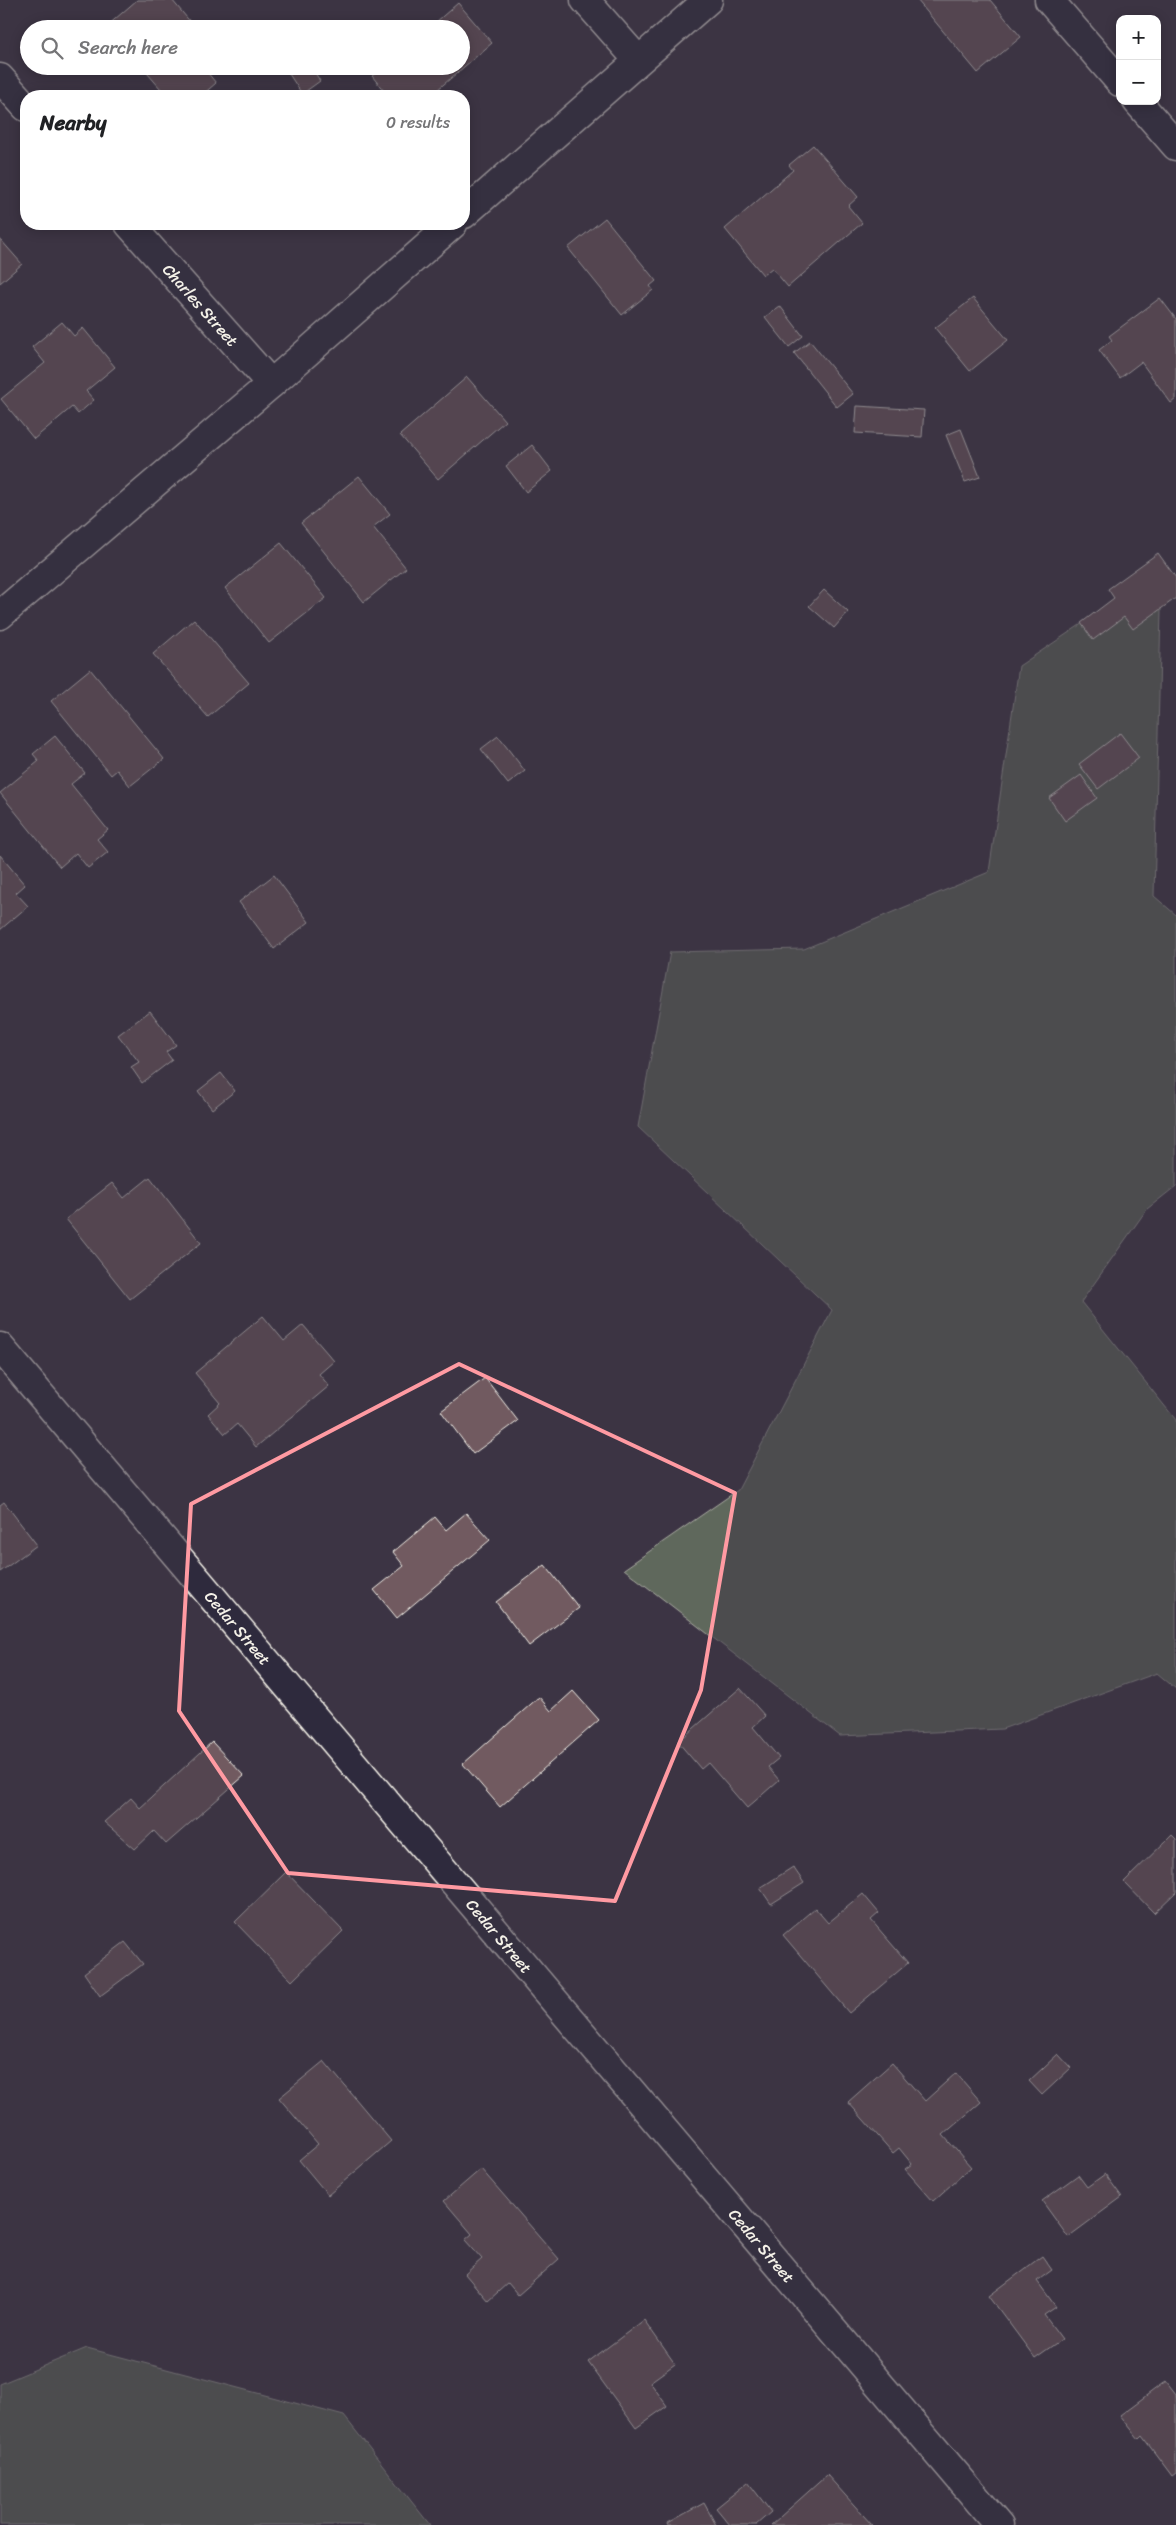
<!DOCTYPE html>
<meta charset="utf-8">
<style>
body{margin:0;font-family:Sriracha,sans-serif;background:#f2f2f2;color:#202124}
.controls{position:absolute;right:15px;top:15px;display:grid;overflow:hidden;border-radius:10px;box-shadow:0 2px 12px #0003}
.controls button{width:45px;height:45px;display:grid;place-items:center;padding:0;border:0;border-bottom:1px solid #e0e0e0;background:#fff;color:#202124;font:25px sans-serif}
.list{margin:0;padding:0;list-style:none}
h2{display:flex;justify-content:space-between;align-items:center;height:65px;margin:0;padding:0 20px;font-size:21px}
h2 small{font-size:16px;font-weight:400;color:#757577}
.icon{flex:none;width:28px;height:28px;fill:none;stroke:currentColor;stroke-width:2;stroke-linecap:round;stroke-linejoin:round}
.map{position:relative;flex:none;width:1176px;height:2525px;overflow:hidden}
.search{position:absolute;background:#fff;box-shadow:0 2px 12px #0003;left:20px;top:20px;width:450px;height:55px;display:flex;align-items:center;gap:12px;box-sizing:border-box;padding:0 18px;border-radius:28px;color:#757577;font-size:19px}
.panel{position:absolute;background:#fff;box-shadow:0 2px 12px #0003;left:20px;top:90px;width:450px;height:140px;border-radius:20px}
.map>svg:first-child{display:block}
</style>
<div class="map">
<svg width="1176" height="2525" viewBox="0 0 1176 2525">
<rect width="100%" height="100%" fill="#3c3444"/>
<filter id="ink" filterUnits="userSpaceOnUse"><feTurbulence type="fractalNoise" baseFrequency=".02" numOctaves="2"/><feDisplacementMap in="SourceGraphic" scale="10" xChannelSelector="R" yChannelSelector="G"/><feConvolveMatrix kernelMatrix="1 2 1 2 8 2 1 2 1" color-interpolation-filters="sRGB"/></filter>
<g filter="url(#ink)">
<!-- green -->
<path fill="#5f685c" stroke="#aaaca2" d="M 1162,570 L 1154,896 L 1176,915 L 1176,1186 L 1147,1209 L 1081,1302 L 1176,1420 L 1176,1689 L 1157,1673 L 1002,1729 L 840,1736 L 624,1569 L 738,1490 L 832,1310 L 638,1127 L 670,952 L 804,949 L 989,872 L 1019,666 Z
M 87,2348 L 344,2416 L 430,2525 L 0,2525 L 0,2384 Z"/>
<!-- building -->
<path fill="#715a61" stroke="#f4f1e8" d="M 137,0 L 172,0 L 192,24 L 187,29 L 109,29 L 107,26 Z
M 917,0 L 990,0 L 1021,37 L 978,73 Z
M 458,3 L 492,43 L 430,96 L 388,96 L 372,76 L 384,66 L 461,66 L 461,29 L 428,29 Z
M 141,66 L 202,66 L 216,83 L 201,96 L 167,96 Z
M 301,66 L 311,66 L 320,81 L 302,94 L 289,74 Z
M 813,145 L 858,197 L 848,206 L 862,223 L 788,287 L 772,268 L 763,275 L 725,229 L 793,170 L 789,165 Z
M 605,218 L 656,281 L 650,286 L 653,290 L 622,315 L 568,248 Z
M 0,239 L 22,264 L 0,283 Z
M 973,298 L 1008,340 L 970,371 L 935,328 Z
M 1160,298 L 1176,319 L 1176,399 L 1171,403 L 1141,362 L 1120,378 L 1099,350 L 1112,340 L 1109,336 Z
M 780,306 L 803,336 L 789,347 L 765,317 Z
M 62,322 L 74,336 L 83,328 L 115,367 L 86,391 L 94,400 L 78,414 L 72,407 L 34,439 L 1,399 L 45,363 L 32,347 Z
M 810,341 L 853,394 L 837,407 L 794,353 Z
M 467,377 L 505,421 L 438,479 L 400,435 Z
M 857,406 L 924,410 L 922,437 L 855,433 Z
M 961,429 L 980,477 L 965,482 L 946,435 Z
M 532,445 L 552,471 L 526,492 L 506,466 Z
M 359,476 L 390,514 L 373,527 L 406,568 L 364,602 L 301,523 Z
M 281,543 L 326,598 L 269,643 L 225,588 Z
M 1158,553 L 1176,578 L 1176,598 L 1133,629 L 1124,617 L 1093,640 L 1081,623 L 1114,598 L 1108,589 Z
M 824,590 L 848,612 L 834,628 L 809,606 Z
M 194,619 L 249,683 L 208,717 L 153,654 Z
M 90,669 L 164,759 L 130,786 L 117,770 L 111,775 L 51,701 Z
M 1120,733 L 1139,758 L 1098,789 L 1079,764 Z
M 55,736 L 85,773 L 71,784 L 108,830 L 97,839 L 108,852 L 88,868 L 76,853 L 60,867 L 0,793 L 39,761 L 33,754 Z
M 498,736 L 525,771 L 508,784 L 481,749 Z
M 1081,775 L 1097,798 L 1065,821 L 1049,798 Z
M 0,855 L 25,885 L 16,893 L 28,906 L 0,930 Z
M 274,875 L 309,922 L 274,949 L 239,902 Z
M 150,1011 L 176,1045 L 166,1052 L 172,1060 L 142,1083 L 131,1067 L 139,1062 L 118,1035 Z
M 221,1073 L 235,1091 L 212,1109 L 198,1091 Z
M 150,1177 L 201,1243 L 130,1299 L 66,1219 L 112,1183 L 124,1198 Z
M 263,1316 L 284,1341 L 303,1325 L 334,1361 L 319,1374 L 329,1386 L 256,1447 L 237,1424 L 225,1434 L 208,1414 L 220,1403 L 195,1373 Z
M 485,1378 L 518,1421 L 473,1454 L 441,1411 Z
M 4,1502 L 37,1545 L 0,1572 L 0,1505 Z
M 466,1513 L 490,1540 L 397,1618 L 374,1590 L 404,1566 L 393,1552 L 435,1517 L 446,1530 Z
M 545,1565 L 579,1608 L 529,1646 L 496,1602 Z
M 740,1688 L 765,1716 L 753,1727 L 779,1758 L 768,1767 L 779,1780 L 747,1808 L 708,1763 L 701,1769 L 678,1742 Z
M 573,1691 L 599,1720 L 500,1807 L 463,1764 L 539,1697 L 551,1711 Z
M 212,1742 L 244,1776 L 166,1844 L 154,1831 L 135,1849 L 104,1822 L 131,1798 L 140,1808 Z
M 1172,1835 L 1176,1839 L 1176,1892 L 1154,1913 L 1124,1882 Z
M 793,1867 L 804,1883 L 771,1904 L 760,1888 Z
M 286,1872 L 343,1931 L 292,1981 L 235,1922 Z
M 863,1894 L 879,1913 L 871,1920 L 908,1963 L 849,2013 L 783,1935 L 815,1908 L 828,1923 Z
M 125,1942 L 143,1964 L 100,1996 L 84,1973 Z
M 1058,2054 L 1071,2068 L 1042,2095 L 1029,2081 Z
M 324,2061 L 391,2141 L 328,2195 L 299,2160 L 318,2144 L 279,2098 Z
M 892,2063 L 925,2101 L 956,2073 L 981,2102 L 943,2135 L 971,2167 L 933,2201 L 905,2169 L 912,2164 L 899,2148 L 893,2153 L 848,2102 Z
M 481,2169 L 559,2259 L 518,2295 L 508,2283 L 488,2301 L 465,2274 L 482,2259 L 465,2240 L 472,2234 L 444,2201 Z
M 1105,2174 L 1122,2197 L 1068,2237 L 1042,2201 L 1078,2175 L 1087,2187 Z
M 1042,2256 L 1052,2270 L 1037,2281 L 1056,2307 L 1044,2315 L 1062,2339 L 1035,2358 L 989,2296 Z
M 644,2320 L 675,2364 L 650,2382 L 667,2406 L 636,2428 L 588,2362 Z
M 1166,2381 L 1176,2394 L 1176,2473 L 1172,2476 L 1142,2436 L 1139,2439 L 1120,2415 Z
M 827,2475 L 872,2525 L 771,2525 Z
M 748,2482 L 771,2512 L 756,2525 L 730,2525 L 716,2508 Z
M 704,2503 L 716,2525 L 669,2525 L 668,2523 Z"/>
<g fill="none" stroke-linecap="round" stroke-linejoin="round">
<!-- minor casing -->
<g stroke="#f4f1e8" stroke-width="31">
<g id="minor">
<path d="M 585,0 L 638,60"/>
<path d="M 1049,0 L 1120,82"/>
<path d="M 0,78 L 26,107"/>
<path d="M 1137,101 L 1176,146"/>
<path d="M 464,214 L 708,0"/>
<path id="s1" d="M 129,224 L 271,384"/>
<path d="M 0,615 L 271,384 L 453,224"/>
<path id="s2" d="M 0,1347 L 999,2525"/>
</g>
</g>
<!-- minor -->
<use href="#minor" stroke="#2f2a3d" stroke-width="28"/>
</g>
</g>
<!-- marked area -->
<path d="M0 0H1176V2525H0ZM 459,1364 L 735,1493 L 701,1690 L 615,1901 L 288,1873 L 179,1711 L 191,1504 Z" fill="#3c3444" fill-opacity=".55" fill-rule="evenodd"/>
<path fill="none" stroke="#ff9aa2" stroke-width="4" stroke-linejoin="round" d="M 459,1364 L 735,1493 L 701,1690 L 615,1901 L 288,1873 L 179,1711 L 191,1504 Z"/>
<g text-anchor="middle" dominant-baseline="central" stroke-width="4" stroke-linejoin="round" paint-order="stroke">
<!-- street labels -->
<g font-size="16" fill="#f4f1e8" stroke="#2f2a3d">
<text stroke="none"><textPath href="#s1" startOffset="108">Charles Street</textPath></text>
<text stroke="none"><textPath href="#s2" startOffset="368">Cedar Street</textPath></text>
<text stroke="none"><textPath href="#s2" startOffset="772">Cedar Street</textPath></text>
<text stroke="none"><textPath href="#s2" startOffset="1178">Cedar Street</textPath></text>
</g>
</g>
</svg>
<div class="controls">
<button>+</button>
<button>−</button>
</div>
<div class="search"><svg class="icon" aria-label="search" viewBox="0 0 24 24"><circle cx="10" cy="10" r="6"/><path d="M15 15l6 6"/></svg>Search here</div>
<section class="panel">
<h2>Nearby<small>0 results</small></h2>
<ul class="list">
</ul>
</section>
</div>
